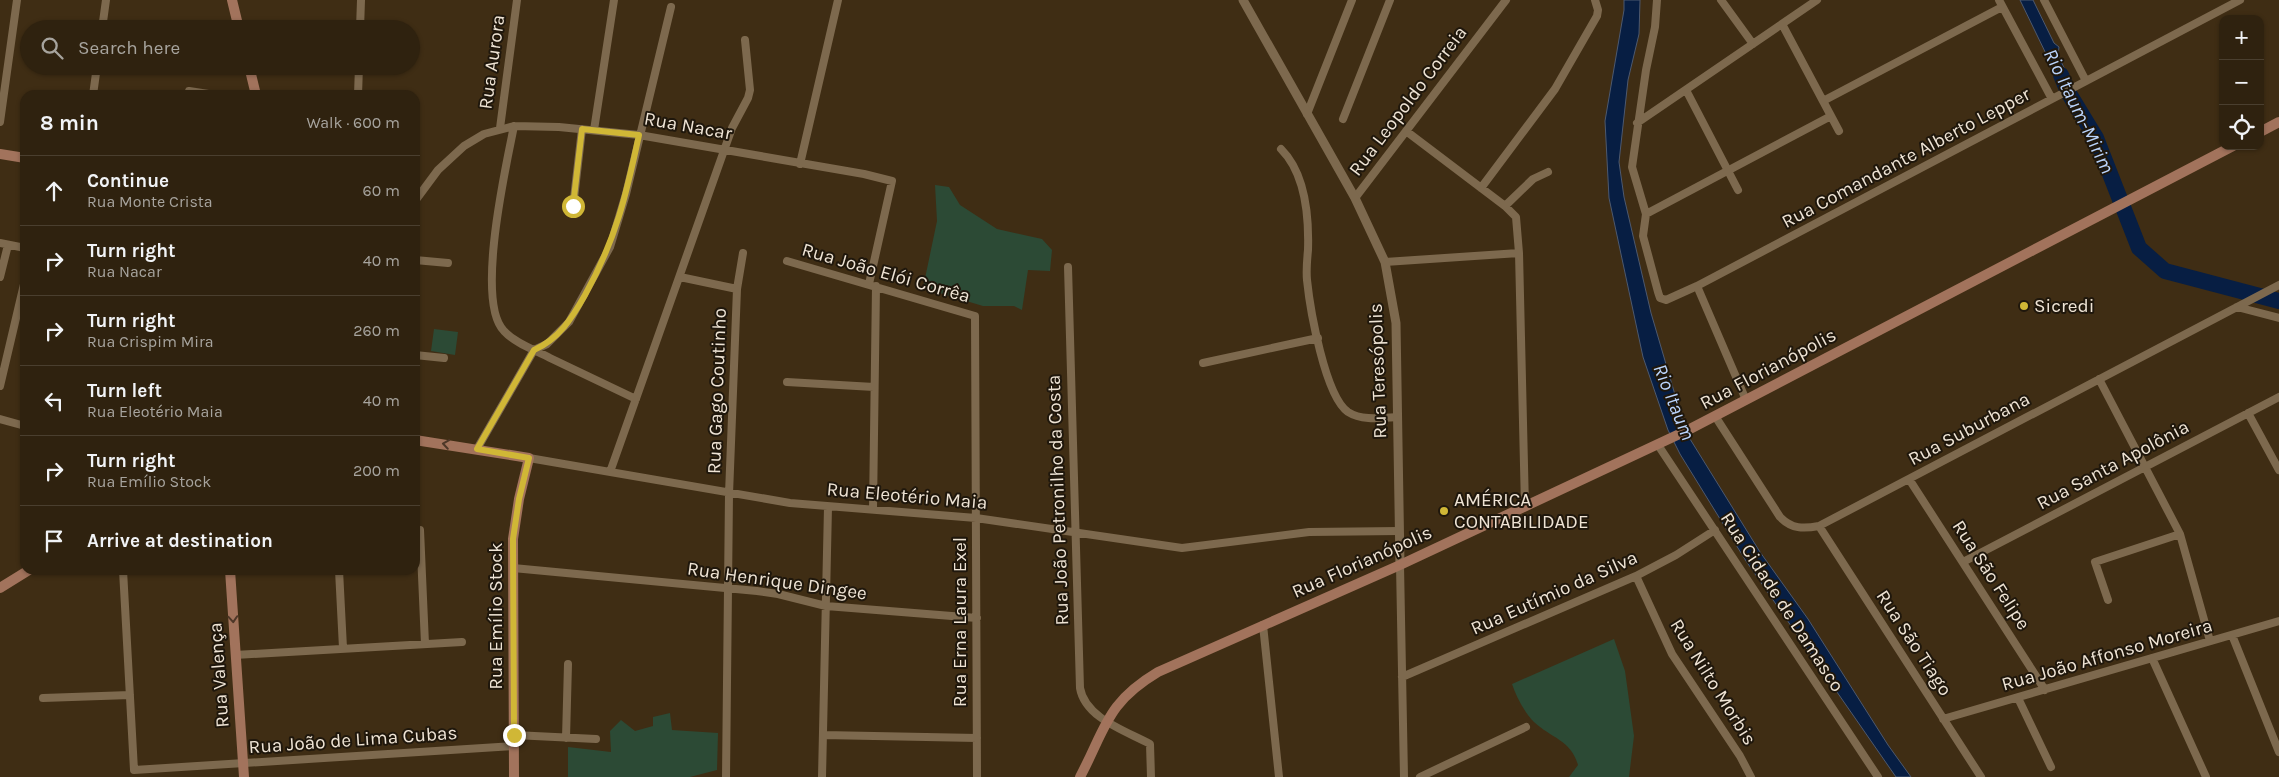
<!DOCTYPE html>
<meta charset="utf-8">
<style>
body{margin:0;font-family:Karla,sans-serif;background:#372a18;color:#f1f3f6}
.controls{position:absolute;right:15px;top:15px;display:grid;overflow:hidden;border-radius:10px;box-shadow:0 1px 4px #0004}
.controls button{width:45px;height:45px;display:grid;place-items:center;padding:0;border:0;border-bottom:1px solid #4a3f2f;background:#2f220f;color:#f1f3f6;font:25px sans-serif}
.stop{position:absolute;width:15px;height:15px;margin:-11px;border:4px solid #d0b736;border-radius:50%;background:#fff}
.stop.end{background:#d0b736;border-color:#fff;box-shadow:0 1px 5px #0008}
.list{margin:0;padding:0;list-style:none}
h2{display:flex;justify-content:space-between;align-items:center;height:65px;margin:0;padding:0 20px;font-size:21px}
h2 small{font-size:16px;font-weight:400;color:#a7a49e}
.list li{display:grid;grid-template-columns:32px 1fr auto;gap:15px;align-items:center;box-sizing:border-box;height:70px;padding:0 20px;border-top:1px solid #4a3f2f}
.list b{display:block;font-size:19px;white-space:nowrap}
.list p{margin:0;font-size:16px;white-space:nowrap;color:#a7a49e}
.list em{font-size:16px;font-style:normal;color:#a7a49e}
.icon{flex:none;width:28px;height:28px;fill:none;stroke:currentColor;stroke-width:2;stroke-linecap:round;stroke-linejoin:round}
.map{position:relative;flex:none;width:2279px;height:777px;overflow:hidden}
.search{position:absolute;background:#2f220f;box-shadow:0 1px 4px #0004;left:20px;top:20px;width:400px;height:55px;display:flex;align-items:center;gap:12px;box-sizing:border-box;padding:0 18px;border-radius:28px;color:#a7a49e;font-size:19px}
.panel{position:absolute;background:#2f220f;box-shadow:0 1px 4px #0004;left:20px;top:90px;width:400px;height:485px;border-radius:15px}
.map>svg:first-child{display:block}
</style>
<div class="map">
<svg width="2279" height="777" viewBox="0 0 2279 777">
<rect width="100%" height="100%" fill="#3f2d14"/>
<!-- green -->
<path fill="#2c4a35" d="M 935,185 L 949,187 L 960,205 L 997,229 L 1042,239 L 1052,250 L 1050,271 L 1028,270 L 1022,310 L 1014,306 L 983,306 L 923,288 L 937,221 Z
M 434,329 L 458,332 L 455,355 L 431,351 Z
M 1614,639 L 1625,671 L 1634,736 L 1629,777 L 1569,777 L 1578,765 C 1571,740 1551,738 1534,722 C 1524,712 1516,696 1512,684 Z
M 670,713 L 672,730 L 718,733 L 717,770 L 690,777 L 568,777 L 568,747 L 611,752 L 610,731 L 621,720 L 635,731 L 653,726 L 653,717 Z"/>
<!-- water -->
<path fill="#071e43" stroke="#4d596f" d="M 1624,0 L 1640,0 L 1639,34 L 1628,80 L 1619,162 L 1624,197 L 1651,313 L 1683,422 L 1690,439 L 1760,552 L 1808,619 L 1888,745 L 1911,777 L 1896,777 L 1746,561 L 1680,454 L 1668,430 L 1643,357 L 1609,198 L 1605,121 L 1624,10 Z
M 2020,0 L 2033,0 L 2054,43 L 2059,47 L 2058,55 L 2073,87 L 2064,91 Z"/>
<g fill="none" stroke-linecap="round" stroke-linejoin="round">
<!-- river -->
<path stroke="#071e43" stroke-width="16" d="M 2061,75 L 2068,92 L 2096,138 L 2139,248 L 2165,271 L 2279,301"/>
<!-- minor -->
<path stroke="#7d694e" stroke-width="8" d="M 1657,0 L 1655,27 L 1646,70 L 1632,167 L 1646,214 L 1643,236 L 1658,292 L 1660,298 L 1666,300 L 1697,286
M 1721,0 L 1753,44
M 1999,0 L 2052,99
M 2044,0 L 2086,81
M 1782,24 L 1839,131
M 102,29 L 106,0
M 360,29 L 361,0
M 1686,90 L 1738,190
M 189,91 L 215,95
M 93,95 L 97,66
M 358,95 L 359,66
M 1823,101 L 2002,7
M 1307,114 L 1352,0
M 1343,119 L 1390,0
M 0,122 L 17,0
M 1637,123 L 1817,0
M 514,126 C 506,166 475,302 504,331 C 515,343 535,350 550,358 C 579,372 607,385 636,399
M 500,128 L 517,0
M 594,130 L 614,0
M 1406,131 L 1505,206 L 1516,217 L 1519,253 L 1525,507
M 1281,149 C 1306,174 1309,217 1308,250 C 1307,260 1306,270 1307,280 C 1310,309 1325,396 1348,412 C 1362,421 1381,418 1397,417
M 800,164 L 838,0
M 1481,188 L 1555,89 L 1597,16 L 1598,10 L 1595,0
M 1355,198 L 1506,0
M 415,201 L 438,170 L 464,146 L 484,134 L 514,126 L 559,127 L 639,135 L 864,174 L 892,181 L 869,284
M 1505,206 L 1533,179 L 1548,172
M 573,207 L 582,129
M 1646,214 L 1831,116
M 0,243 L 25,248
M 415,260 L 448,263
M 787,261 L 975,316 L 977,777
M 1385,262 L 1519,253
M 1068,267 L 1080,688 C 1085,718 1126,731 1150,744 L 1151,777
M 0,277 L 8,245
M 680,277 L 737,289 L 729,494 L 726,777
M 737,289 L 743,253
M 2237,307 L 2279,318
M 415,355 L 444,358
M 1203,363 L 1318,338
M 2099,379 L 2180,534 L 2210,641
M 787,382 L 874,387
M 0,386 L 25,280
M 1746,400 L 1697,286 L 2240,0
M 2248,413 L 2279,470
M 1715,416 L 1780,517 C 1792,529 1803,529 1819,526 L 2279,285
M 0,419 L 25,426
M 1658,445 L 1878,777
M 477,449 L 534,350 L 547,344 L 569,322 L 610,247 L 626,194 L 671,7
M 529,458 L 790,503 L 976,518 L 1182,548 L 1309,532 L 1399,531
M 610,472 L 732,128 L 748,98 L 750,90 L 745,40
M 1909,479 L 2045,690
M 873,509 L 876,286
M 1819,526 L 1981,777
M 420,530 L 425,644
M 1963,562 L 2279,397
M 1400,565 L 1404,777
M 513,568 L 757,591 L 778,594 L 826,606 L 977,618
M 123,570 L 134,770 L 514,746
M 339,570 L 343,648
M 1636,576 L 1672,654 L 1740,756 L 1751,777
M 2108,600 L 2095,562 L 2180,534
M 1263,625 L 1279,777
M 2232,635 L 2279,752
M 235,655 L 462,642
M 2152,658 L 2206,777
M 1402,677 L 1636,576 L 1676,555 L 1715,530
M 43,698 L 130,695
M 2018,698 L 2051,767
M 1943,719 L 2279,621
M 514,735 L 596,739
M 823,735 L 977,738
M 566,738 L 568,664
M 822,777 L 828,507
M 1420,777 L 1526,727"/>
<!-- tertiary -->
<path stroke="#7d694e" stroke-width="9" d="M 1243,0 L 1355,198 L 1385,262 L 1396,323 L 1400,565"/>
<!-- secondary -->
<path stroke="#a2735c" stroke-width="10" d="M 232,0 L 239,29
M 249,66 L 256,95
M 2260,132 L 2279,122
M 0,154 L 25,158
M 415,440 L 529,458 L 519,499 L 513,539 L 514,777
M 230,570 L 244,777
M 0,588 L 29,570
M 1080,777 C 1106,728 1106,703 1158,672 L 1400,565 L 1688,430 L 2233,146"/>
</g>
<!-- one-way arrows -->
<defs><path id="oneway-chevron" d="M-2-3.5L2.5 0L-2 3.5" fill="none" stroke-width="1.6" stroke-linecap="round" stroke-linejoin="round" transform="scale(1.25)"/></defs>
<g stroke="#4d3728">
<use href="#oneway-chevron" transform="translate(446 444) rotate(-171)"/>
<use href="#oneway-chevron" transform="translate(233 619) rotate(86)"/>
</g>
<g fill="none" stroke-linecap="round" stroke-linejoin="round">
<!-- route -->
<path stroke="#d0b736" stroke-width="6" d="M 514,735 L 513,539 L 519,499 L 529,458 L 477,449 L 534,350 C 559,339 572,318 585,295 C 616,239 626,196 639,135 L 582,129 L 573,206"/>
</g>
<!-- markers -->
<g fill="#d0b736" stroke="#1f170c" stroke-width="2">
<circle cx="2024" cy="306" r="5"/>
<circle cx="1444" cy="511" r="5"/>
</g>
<g text-anchor="middle" dominant-baseline="central" stroke-width="4" stroke-linejoin="round" paint-order="stroke">
<!-- street labels -->
<g font-size="19" fill="#efe4d5" stroke="#1f170c">
<text transform="translate(492 62) rotate(-82)">Rua Aurora</text>
<text transform="translate(1408 101) rotate(-53)">Rua Leopoldo Correia</text>
<text transform="translate(688 126) rotate(10)">Rua Nacar</text>
<text transform="translate(1906 158) rotate(-28)">Rua Comandante Alberto Lepper</text>
<text transform="translate(886 273) rotate(16)">Rua João Elói Corrêa</text>
<text transform="translate(1768 369) rotate(-28)">Rua Florianópolis</text>
<text transform="translate(1378 371) rotate(-92)">Rua Teresópolis</text>
<text transform="translate(717 391) rotate(-88)">Rua Gago Coutinho</text>
<text transform="translate(1969 429) rotate(-28)">Rua Suburbana</text>
<text transform="translate(2113 465) rotate(-28)">Rua Santa Apolônia</text>
<text transform="translate(907 496) rotate(5)">Rua Eleotério Maia</text>
<text transform="translate(1058 500) rotate(-92)">Rua João Petronilho da Costa</text>
<text transform="translate(1362 562) rotate(-24)">Rua Florianópolis</text>
<text transform="translate(1991 575) rotate(57)">Rua São Felipe</text>
<text transform="translate(777 581) rotate(8)">Rua Henrique Dingee</text>
<text transform="translate(1554 593) rotate(-24)">Rua Eutímio da Silva</text>
<text transform="translate(1782 602) rotate(57)">Rua Cidade de Damasco</text>
<text transform="translate(496 616) rotate(-90)">Rua Emílio Stock</text>
<text transform="translate(960 622) rotate(-90)">Rua Erna Laura Exel</text>
<text transform="translate(1914 643) rotate(57)">Rua São Tiago</text>
<text transform="translate(2107 655) rotate(-16)">Rua João Affonso Moreira</text>
<text transform="translate(219 675) rotate(-94)">Rua Valença</text>
<text transform="translate(1713 682) rotate(58)">Rua Nilto Morbis</text>
<text transform="translate(353 740) rotate(-4)">Rua João de Lima Cubas</text>
</g>
<!-- poi labels -->
<g font-size="19" fill="#efe4d5" stroke="#1f170c" text-anchor="start">
<text x="2034" y="306">Sicredi</text>
<text x="1454" y="500">AMÉRICA<tspan x="1454" dy="22">CONTABILIDADE</tspan></text>
</g>
<!-- water labels -->
<g font-size="20" font-style="italic" fill="#bad4fc" stroke="#1f170c">
<text transform="translate(2079 111) rotate(64)">Rio Itaum-Mirim</text>
<text transform="translate(1674 402) rotate(68)">Rio Itaum</text>
</g>
</g>
</svg>
<div class="controls">
<button>+</button>
<button>−</button>
<button><svg class="icon" aria-label="locate" viewBox="0 0 24 24"><circle cx="12" cy="12" r="6"/><path d="M12 2v4M12 18v4M2 12h4M18 12h4"/></svg></button>
</div>
<div class="stop" style="left:573px;top:206px"></div>
<div class="stop end" style="left:514px;top:735px"></div>
<div class="search"><svg class="icon" aria-label="search" viewBox="0 0 24 24"><circle cx="10" cy="10" r="6"/><path d="M15 15l6 6"/></svg>Search here</div>
<section class="panel">
<h2>8 min<small>Walk · 600 m</small></h2>
<ul class="list">
<li><svg class="icon" aria-label="ahead" viewBox="0 0 24 24"><path d="M12 20V5M6 11l6-6 6 6"/></svg><div><b>Continue</b><p>Rua Monte Crista</p></div><em>60 m</em></li>
<li><svg class="icon" aria-label="right" viewBox="0 0 24 24"><path d="M7 20v-9h11M14 6l5 5-5 5"/></svg><div><b>Turn right</b><p>Rua Nacar</p></div><em>40 m</em></li>
<li><svg class="icon" aria-label="right" viewBox="0 0 24 24"><path d="M7 20v-9h11M14 6l5 5-5 5"/></svg><div><b>Turn right</b><p>Rua Crispim Mira</p></div><em>260 m</em></li>
<li><svg class="icon" aria-label="left" viewBox="0 0 24 24"><path d="M17 20v-9H6M10 6l-5 5 5 5"/></svg><div><b>Turn left</b><p>Rua Eleotério Maia</p></div><em>40 m</em></li>
<li><svg class="icon" aria-label="right" viewBox="0 0 24 24"><path d="M7 20v-9h11M14 6l5 5-5 5"/></svg><div><b>Turn right</b><p>Rua Emílio Stock</p></div><em>200 m</em></li>
<li><svg class="icon" aria-label="arrive" viewBox="0 0 24 24"><path d="M6 21V4h12l-3 4 3 4H6"/></svg><div><b>Arrive at destination</b></div></li>
</ul>
</section>
</div>
